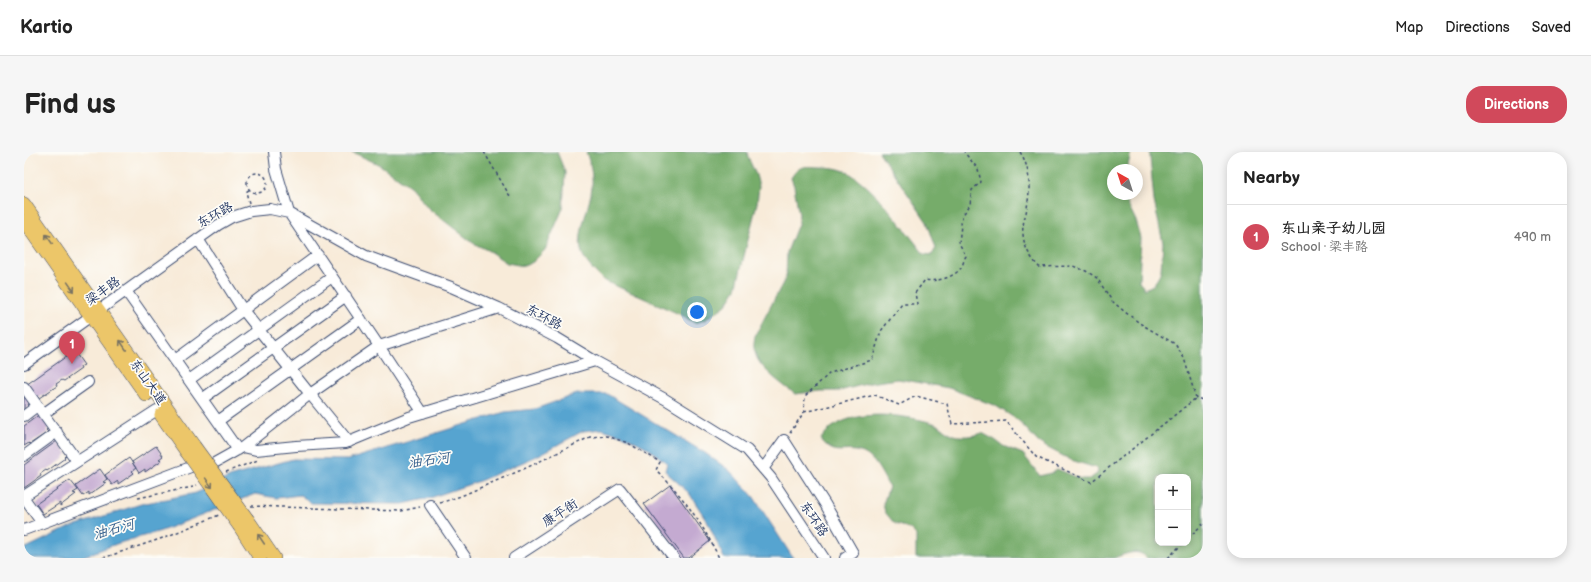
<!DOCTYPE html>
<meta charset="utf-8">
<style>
body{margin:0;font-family:"Balsamiq Sans","LXGW WenKai TC",sans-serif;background:#f6f6f6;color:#222}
.controls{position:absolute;right:12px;bottom:12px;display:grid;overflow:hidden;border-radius:8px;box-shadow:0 2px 10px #0003}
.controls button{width:36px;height:36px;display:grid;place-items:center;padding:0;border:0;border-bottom:1px solid #e0e0e0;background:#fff;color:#222;font:20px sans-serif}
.compass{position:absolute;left:1083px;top:12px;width:36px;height:36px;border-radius:50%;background:#fff;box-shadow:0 2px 10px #0003;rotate:321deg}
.you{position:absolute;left:673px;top:160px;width:14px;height:14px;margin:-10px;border:3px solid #fff;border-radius:50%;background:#1a73e8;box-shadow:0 0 0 6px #1a73e833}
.badge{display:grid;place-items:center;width:26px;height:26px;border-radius:50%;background:#d1495b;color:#fff;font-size:13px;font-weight:700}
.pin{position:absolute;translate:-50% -33px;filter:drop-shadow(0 1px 2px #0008)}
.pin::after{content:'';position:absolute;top:21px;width:14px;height:12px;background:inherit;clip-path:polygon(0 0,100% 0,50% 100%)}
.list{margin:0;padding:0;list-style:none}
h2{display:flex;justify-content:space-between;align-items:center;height:52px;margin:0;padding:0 16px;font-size:17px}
h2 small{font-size:13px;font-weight:400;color:#767676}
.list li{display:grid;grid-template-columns:26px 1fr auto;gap:12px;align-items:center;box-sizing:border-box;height:64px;padding:0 16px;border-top:1px solid #e0e0e0}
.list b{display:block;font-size:15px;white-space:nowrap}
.list p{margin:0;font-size:13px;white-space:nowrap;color:#767676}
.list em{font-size:13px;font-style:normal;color:#767676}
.map{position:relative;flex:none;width:1179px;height:406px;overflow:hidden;border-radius:16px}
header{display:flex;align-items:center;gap:24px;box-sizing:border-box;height:56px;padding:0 20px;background:#fff;border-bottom:1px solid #e0e0e0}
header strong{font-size:19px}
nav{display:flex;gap:22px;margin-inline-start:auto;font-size:14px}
.intro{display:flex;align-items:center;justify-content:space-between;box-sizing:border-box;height:96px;padding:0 24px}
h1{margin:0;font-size:28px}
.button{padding:10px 18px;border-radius:16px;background:#d1495b;color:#fff;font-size:14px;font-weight:700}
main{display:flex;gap:24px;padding:0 24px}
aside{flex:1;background:#fff;border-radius:16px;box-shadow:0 2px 10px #0003}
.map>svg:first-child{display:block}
</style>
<header>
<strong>Kartio</strong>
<nav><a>Map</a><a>Directions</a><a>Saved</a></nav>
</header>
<div class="intro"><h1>Find us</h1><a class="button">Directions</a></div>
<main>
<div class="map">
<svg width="1179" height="406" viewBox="0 0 1179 406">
<rect width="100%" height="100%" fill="#fdfcf7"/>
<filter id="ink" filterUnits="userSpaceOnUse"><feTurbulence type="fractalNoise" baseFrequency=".025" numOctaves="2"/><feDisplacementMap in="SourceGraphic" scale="8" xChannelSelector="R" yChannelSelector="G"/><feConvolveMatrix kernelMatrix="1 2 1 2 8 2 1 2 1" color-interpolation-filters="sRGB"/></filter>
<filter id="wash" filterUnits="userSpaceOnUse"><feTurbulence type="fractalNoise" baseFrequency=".012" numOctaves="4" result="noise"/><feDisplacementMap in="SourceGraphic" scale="16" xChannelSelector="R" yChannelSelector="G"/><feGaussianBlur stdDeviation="0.9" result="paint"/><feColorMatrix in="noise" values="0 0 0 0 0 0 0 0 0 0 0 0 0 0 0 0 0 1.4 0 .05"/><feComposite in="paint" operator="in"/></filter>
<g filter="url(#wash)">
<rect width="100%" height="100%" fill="#f8ebd9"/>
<!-- forest -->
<path fill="#76ac6a" stroke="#486e64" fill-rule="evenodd" d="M 328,0 L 533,0 L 541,20 L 539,56 L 521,98 L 509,110 L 500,114 L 483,111 L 465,99 L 449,91 L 405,57 L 387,35 L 356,13 Z
M 562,0 L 723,0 L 724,5 L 732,23 L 735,34 L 733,51 L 712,137 L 702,153 L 681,168 L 671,171 L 655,162 L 579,128 C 571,120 560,110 557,98 C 553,79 567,53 568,34 C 569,22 566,11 562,0 Z
M 855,0 L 1107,0 L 1103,18 L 1089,18 L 1089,42 L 1101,42 L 1101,46 L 1112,69 L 1117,86 L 1115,130 L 1121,137 L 1129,133 L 1134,126 L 1137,118 L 1139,91 L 1130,49 L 1126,6 L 1126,0 L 1179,0 L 1179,406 L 1123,406 C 1115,396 1101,402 1090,406 L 892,406 L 892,383 L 886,377 L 870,371 L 861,360 L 859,352 L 865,335 C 859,324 850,303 836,300 C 819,295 810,306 797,287 C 818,254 877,262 909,271 C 916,273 921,279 928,282 C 935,286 950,284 958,281 L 971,288 L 979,294 L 999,302 L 1016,324 L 1030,320 L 1033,317 L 1057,327 L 1066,327 L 1074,321 L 1072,316 L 1047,308 L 1022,295 L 1014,290 L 995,269 L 972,254 L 925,236 L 874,227 L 846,231 L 815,239 L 797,239 L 771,242 C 758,232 734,216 731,200 C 729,195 730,190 731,184 L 762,125 L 763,100 L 774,72 L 775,63 L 770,34 L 767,26 C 775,13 780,14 795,15 C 805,15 816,16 825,21 C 852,37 880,77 900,102 L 908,103 L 912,96 L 903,70 ZM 1134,325 L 1164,325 L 1164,391 L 1134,391 Z"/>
<!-- water -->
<path fill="#57a4d0" stroke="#396a97" d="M 553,242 L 583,242 L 681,301 L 705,318 L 729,344 L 769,406 L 700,406 L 683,369 L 665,341 L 641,319 L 643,311 L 622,295 L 601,284 L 578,277 L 559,279 L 513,304 L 458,328 L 406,346 L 379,352 L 287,351 L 276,343 L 252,346 L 231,342 L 137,379 L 95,391 L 55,406 L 0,406 L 0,397 L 46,375 L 117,352 L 172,341 L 208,324 L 269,307 L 324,308 L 481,260 L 511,257 Z"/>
<g id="blocks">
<!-- building -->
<path fill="#c4aad1" d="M 50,199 L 60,213 L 56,215 L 57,217 L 40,229 L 38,228 L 32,232 L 33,234 L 15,246 L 14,245 L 11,247 L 2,233 Z
M 0,239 L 8,250 L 4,252 L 5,254 L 0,258 Z
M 16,262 L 26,275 L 22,278 L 24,280 L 6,292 L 5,291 L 0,294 L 0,274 Z
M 33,289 L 43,302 L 40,305 L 41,306 L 23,319 L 22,318 L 16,322 L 17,324 L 0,336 L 0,313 Z
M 132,294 L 139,304 L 135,307 L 138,308 L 121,320 L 121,317 L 115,321 L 108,310 Z
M 105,306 L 112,316 L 108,319 L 110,321 L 94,332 L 94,329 L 88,333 L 81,323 Z
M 76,317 L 83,327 L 79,330 L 82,331 L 65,343 L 65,340 L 59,344 L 52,334 Z
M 46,328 L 54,338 L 49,341 L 52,342 L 36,354 L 36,351 L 19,362 L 12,352 Z
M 646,333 L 686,389 L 665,406 L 660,406 L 620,352 Z"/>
</g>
</g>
<g filter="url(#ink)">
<use href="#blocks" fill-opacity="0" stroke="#3c4b70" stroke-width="1"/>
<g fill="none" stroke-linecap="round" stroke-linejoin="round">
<!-- minor casing -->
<g stroke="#3c4b70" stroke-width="12">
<path id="minor" d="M 250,0 L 252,17 L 265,61 L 355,194 L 399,261
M 174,87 L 219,158 L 286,242 L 355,194 L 475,156
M 102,139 L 214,298
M 151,208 L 294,103
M 0,212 L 194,73 L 208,65 L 227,59 L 246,57 L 265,61 L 342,104 L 427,135 L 475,156 L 533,186 L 571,209 L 641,247 L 723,298 L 747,326 L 800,406
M 165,228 L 308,125
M 0,235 L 53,309
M 178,247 L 322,144
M 19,262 L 64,230
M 0,264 L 13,254
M 194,269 L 337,167
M 219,295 L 232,298 L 272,294 L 322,291 L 385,265 L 571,209
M 0,304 L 33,280
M 185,314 L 219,295 L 286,242 L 325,290
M 739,317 L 760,288 L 801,352 L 829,401 L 821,406
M 0,344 L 133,258
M 0,346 L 18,371
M 406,353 L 442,406
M 0,378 L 172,313
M 490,406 L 596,337 L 650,406"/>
</g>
<!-- major casing -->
<g stroke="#3c4b70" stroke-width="14">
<path id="major" d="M 0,52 L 170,294
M 0,69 L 122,243
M 137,263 L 162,299
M 224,368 L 250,406
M 216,375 L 236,406"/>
</g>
<!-- path -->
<path stroke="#3c4b70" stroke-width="1.5" stroke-dasharray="3 3" stroke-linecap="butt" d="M 460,0 L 487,46
M 996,0 C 1008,18 1006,41 1002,61 C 1000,68 998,75 999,82 C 1000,96 1007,106 1015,115 L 1049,114 L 1062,119 L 1073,126 L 1088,149 L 1101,160 L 1117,172 L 1151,192 L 1160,206 L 1172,246 L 1179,248
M223 31a10 10 0 1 1 20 0a10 10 0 1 1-20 0Z
M 225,51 L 222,40 L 226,37
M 780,260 L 851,243 L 875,253 L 892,244 L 923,252 L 928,272 L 982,269 L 1012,305 L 1067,330 L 1172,246
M 766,281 L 780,260 L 781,244 L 806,221 L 848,208 L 857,179 L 878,152 L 893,152 L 891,141 L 901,128 C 913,130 929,126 937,116 C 939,113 940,107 942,104 L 935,91 L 938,64 L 946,53 L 948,38 L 957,30 L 954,17 L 940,0
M 202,320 L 234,308
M 114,346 L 169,335 L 173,333
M 416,351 L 437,344 L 502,316 L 566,285 L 583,284 L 604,291 L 636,310 L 632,318 C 659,344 679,372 695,406
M 227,354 L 377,359 L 396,355
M 1164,386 L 1179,372
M 79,406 L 139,386 L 195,363
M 1144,406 L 1159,391"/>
<!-- minor -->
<use href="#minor" stroke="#fff" stroke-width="10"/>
<!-- major -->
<use href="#major" stroke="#ecc669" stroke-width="13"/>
<!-- major-bridge casing -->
<g stroke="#3c4b70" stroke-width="14" stroke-linecap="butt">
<path id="major-bridge" d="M 170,294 L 224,368
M 162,299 L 216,375"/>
</g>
<!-- major-bridge -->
<use href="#major-bridge" stroke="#ecc669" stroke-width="13"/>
</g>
<!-- one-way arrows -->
<defs><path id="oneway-shaft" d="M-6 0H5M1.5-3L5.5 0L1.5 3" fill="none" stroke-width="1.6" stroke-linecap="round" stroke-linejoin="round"/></defs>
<g stroke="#797363">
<use href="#oneway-shaft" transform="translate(25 87) rotate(-125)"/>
<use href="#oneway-shaft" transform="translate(47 135) rotate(55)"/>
<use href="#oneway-shaft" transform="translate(99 193) rotate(-124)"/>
<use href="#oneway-shaft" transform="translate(185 331) rotate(55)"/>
<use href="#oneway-shaft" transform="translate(237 387) rotate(-124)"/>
</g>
</g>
<g text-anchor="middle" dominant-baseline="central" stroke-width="3.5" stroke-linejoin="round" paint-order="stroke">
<!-- street labels -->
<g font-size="13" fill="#1b2f5e" stroke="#fdfcf7">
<text transform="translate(191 63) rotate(-29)">东环路</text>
<text transform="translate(79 139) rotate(-36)">梁丰路</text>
<text transform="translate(520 165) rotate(28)">东环路</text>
<text transform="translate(124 230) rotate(55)">东山大道</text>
<text transform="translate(536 361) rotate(-33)">康平街</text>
<text transform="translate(790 367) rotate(56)">东环路</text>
</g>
<!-- water labels -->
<g font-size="14" font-style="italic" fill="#335e8c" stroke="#fdfcf7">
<text transform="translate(405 308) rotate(-8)">油石河</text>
<text transform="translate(90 377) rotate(-16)">油石河</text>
</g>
</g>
</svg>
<div class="controls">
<button>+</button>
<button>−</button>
</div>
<svg class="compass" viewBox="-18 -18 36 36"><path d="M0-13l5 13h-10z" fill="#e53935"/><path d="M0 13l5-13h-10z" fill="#767676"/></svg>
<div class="you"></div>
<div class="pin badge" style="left:48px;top:212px">1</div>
</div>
<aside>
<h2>Nearby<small></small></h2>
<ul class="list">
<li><span class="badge">1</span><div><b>东山亲子幼儿园</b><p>School · 梁丰路</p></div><em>490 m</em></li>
</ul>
</aside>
</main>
